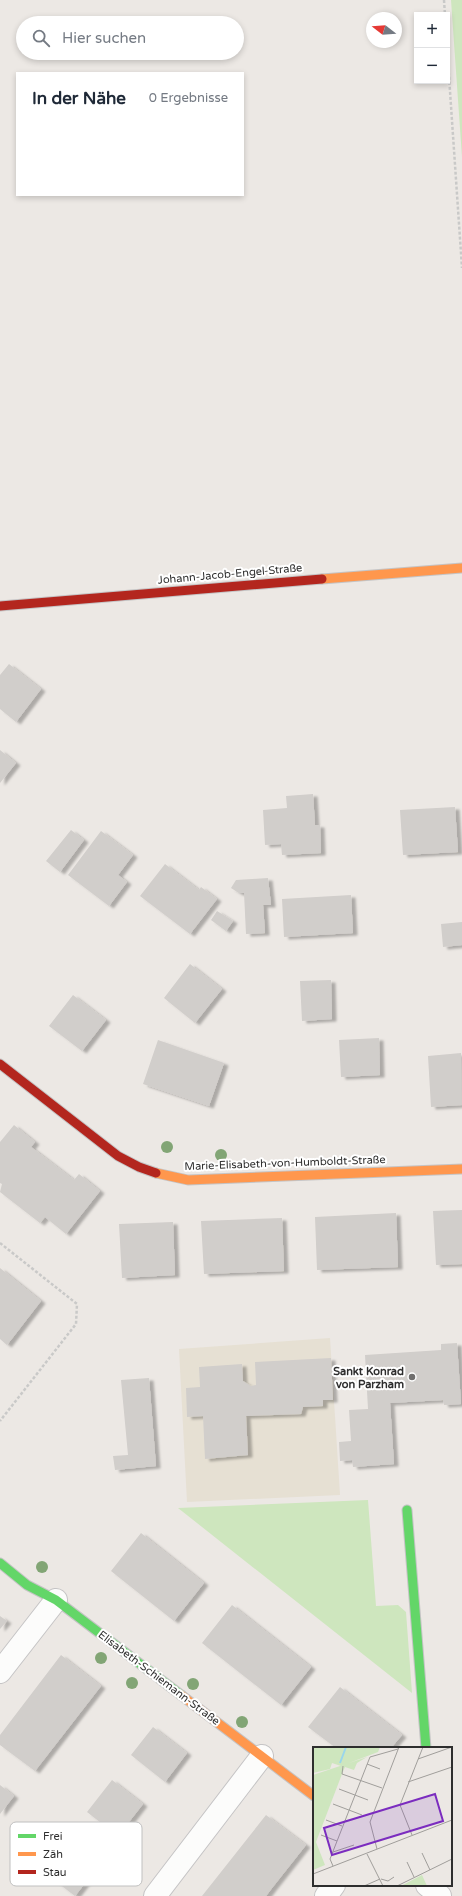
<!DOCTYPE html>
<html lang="de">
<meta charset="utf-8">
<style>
body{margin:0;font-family:"Varela Round",sans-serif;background:#f2f2f3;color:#1f2937}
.controls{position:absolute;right:12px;top:12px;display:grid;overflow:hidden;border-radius:0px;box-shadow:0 2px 6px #0003}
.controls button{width:36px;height:36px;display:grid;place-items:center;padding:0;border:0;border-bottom:1px solid #e0e1e3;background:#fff;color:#1f2937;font:20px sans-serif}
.compass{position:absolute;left:366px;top:12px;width:36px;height:36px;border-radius:50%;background:#fff;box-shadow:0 2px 6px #0003;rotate:287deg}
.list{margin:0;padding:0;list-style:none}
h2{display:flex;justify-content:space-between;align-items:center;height:52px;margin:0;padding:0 16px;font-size:17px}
h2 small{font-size:13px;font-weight:400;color:#747a83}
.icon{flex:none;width:22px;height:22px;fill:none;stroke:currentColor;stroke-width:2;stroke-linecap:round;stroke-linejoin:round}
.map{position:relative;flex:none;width:462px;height:1896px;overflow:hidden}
.search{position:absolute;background:#fff;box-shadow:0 2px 6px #0003;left:16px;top:16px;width:228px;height:44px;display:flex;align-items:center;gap:10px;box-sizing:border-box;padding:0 14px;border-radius:22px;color:#747a83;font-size:15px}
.panel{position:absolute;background:#fff;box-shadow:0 2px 6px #0003;left:16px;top:72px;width:228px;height:124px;border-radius:0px}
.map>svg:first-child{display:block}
</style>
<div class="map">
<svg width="462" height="1896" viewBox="0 0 462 1896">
<defs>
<filter id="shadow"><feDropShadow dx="4.5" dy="2.5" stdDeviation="1" flood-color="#0004"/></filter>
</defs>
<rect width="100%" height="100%" fill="#ece8e4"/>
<!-- education -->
<path fill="#e6e0d3" d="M 330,1338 L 340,1495 L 187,1502 L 179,1349 Z"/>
<!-- green -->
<path fill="#cee6be" d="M 451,0 L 462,0 L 462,157 Z
M 368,1500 L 376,1606 L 398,1605 L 406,1612 L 412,1693 L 178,1508 Z"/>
<!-- building -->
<path fill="#d1cecb" filter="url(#shadow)" d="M 9,664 L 41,689 L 16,722 L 0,709 L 0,675 Z
M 0,750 L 16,763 L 0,783 Z
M 313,794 L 315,825 L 320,825 L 321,853 L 282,855 L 281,844 L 265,845 L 263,810 L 287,808 L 286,796 Z
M 455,807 L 458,852 L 403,855 L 400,810 Z
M 71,830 L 84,840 L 60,872 L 46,861 Z
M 101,831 L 133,855 L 118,875 L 127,882 L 109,906 L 68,875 Z
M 165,864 L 199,890 L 201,887 L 217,899 L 190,934 L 140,896 Z
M 268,878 L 271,905 L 263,905 L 265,933 L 246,934 L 244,893 L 239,893 L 231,888 L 236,880 Z
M 351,895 L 353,933 L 284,937 L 282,899 Z
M 217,911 L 233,921 L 226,931 L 211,920 Z
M 462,922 L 462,945 L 443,947 L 441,924 Z
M 190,964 L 222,989 L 195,1023 L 164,998 Z
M 331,980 L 332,1019 L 302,1021 L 300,981 Z
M 73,995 L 106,1020 L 82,1051 L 49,1026 Z
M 379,1038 L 380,1075 L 341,1077 L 339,1040 Z
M 158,1040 L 224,1063 L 209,1106 L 143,1084 Z
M 461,1053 L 462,1105 L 431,1107 L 428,1056 Z
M 14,1125 L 35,1142 L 31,1147 L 74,1180 L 79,1174 L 100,1191 L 66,1234 L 45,1217 L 40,1223 L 0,1192 L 2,1184 L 0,1183 L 0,1142 Z
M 462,1210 L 462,1264 L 436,1265 L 433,1211 Z
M 396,1213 L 398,1267 L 317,1270 L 315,1217 Z
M 282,1218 L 284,1271 L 204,1274 L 201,1221 Z
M 173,1222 L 175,1275 L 122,1278 L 119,1224 Z
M 0,1268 L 41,1301 L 7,1345 L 0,1339 Z
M 457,1343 L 461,1404 L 444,1405 L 443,1400 L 390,1403 L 394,1464 L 353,1467 L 352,1460 L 340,1461 L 339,1442 L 351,1441 L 349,1410 L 368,1409 L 365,1355 L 441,1350 L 441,1344 Z
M 331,1358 L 333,1400 L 323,1400 L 323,1406 L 303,1407 L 301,1414 L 246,1416 L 248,1455 L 205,1459 L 203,1416 L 187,1417 L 186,1388 L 200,1387 L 199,1367 L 242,1364 L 243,1381 L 251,1386 L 256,1385 L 255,1362 Z
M 149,1378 L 156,1466 L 115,1470 L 113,1456 L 128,1455 L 121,1380 Z
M 141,1533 L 204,1583 L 174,1621 L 111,1571 Z
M 232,1605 L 311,1667 L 281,1705 L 202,1643 Z
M 0,1616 L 7,1621 L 0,1629 Z
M 61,1655 L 101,1686 L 35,1771 L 0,1745 L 0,1735 Z
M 340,1687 L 402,1735 L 391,1748 L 336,1748 L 308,1727 Z
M 153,1727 L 187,1753 L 165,1782 L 131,1755 Z
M 112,1780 L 143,1804 L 118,1836 L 87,1812 Z
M 0,1785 L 14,1796 L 0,1814 Z
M 266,1815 L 306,1845 L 272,1888 L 266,1896 L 202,1896 Z
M 68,1836 L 101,1863 L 75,1896 L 41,1870 Z"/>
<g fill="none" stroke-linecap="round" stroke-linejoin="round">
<!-- street casing -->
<g stroke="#c5c4c5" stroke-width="24">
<path id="street" d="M 0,1672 L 56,1600
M 427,1885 L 440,1896
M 155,1896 L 262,1756
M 326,1896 L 334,1885"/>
</g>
<!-- fast casing -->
<g stroke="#c5c4c5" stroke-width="11">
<path id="fast" d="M 407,1510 L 426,1748
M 0,1563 L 27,1585 L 56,1600 L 181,1695"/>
</g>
<!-- slow casing -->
<g stroke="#c5c4c5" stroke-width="11">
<path id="slow" d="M 322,579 L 462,568
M 156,1173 L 188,1180 L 462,1169
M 181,1695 L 314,1796"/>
</g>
<!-- jam casing -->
<g stroke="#c5c4c5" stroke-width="11">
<path id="jam" d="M 0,606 L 322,579
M 0,1064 L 118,1156 L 139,1167 L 156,1173"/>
</g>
<!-- path -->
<path stroke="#c9c9c8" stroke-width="2.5" stroke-dasharray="3 2" stroke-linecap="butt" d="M 444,0 L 445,15
M 447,47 L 462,268
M 0,1243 L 77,1304 L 76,1324 L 0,1421"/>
<!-- street -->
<use href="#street" stroke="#fcfcfb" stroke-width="22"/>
<!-- fast -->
<use href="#fast" stroke="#63d668" stroke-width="9"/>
<!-- slow -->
<use href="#slow" stroke="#ff974d" stroke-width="9"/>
<!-- jam -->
<use href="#jam" stroke="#b3261e" stroke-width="9"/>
</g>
<!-- trees -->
<g fill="#82a575">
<circle cx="167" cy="1147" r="6"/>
<circle cx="221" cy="1155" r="6"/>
<circle cx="42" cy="1567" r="6"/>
<circle cx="101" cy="1658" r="6"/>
<circle cx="132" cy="1683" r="6"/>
<circle cx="193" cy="1684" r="6"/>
<circle cx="242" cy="1722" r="6"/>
</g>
<!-- markers -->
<circle fill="#706f6e" stroke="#fff" stroke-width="1.5" cx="412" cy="1377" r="4"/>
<g text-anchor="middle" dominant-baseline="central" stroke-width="4" stroke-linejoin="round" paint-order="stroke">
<!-- street labels -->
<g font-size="11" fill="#2e2e2e" stroke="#fff">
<text transform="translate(230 574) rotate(-5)">Johann-Jacob-Engel-Straße</text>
<text transform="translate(285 1163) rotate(-2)">Marie-Elisabeth-von-Humboldt-Straße</text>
<text transform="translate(159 1678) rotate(37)">Elisabeth-Schiemann-Straße</text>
</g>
<!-- poi labels -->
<g font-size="11" font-weight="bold" fill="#2e2e2e" stroke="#fff" text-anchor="end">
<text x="404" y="1371">Sankt Konrad<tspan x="404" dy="13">von Parzham</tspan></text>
</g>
</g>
<!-- overview -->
<g transform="translate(313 1747)">
<rect width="139" height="139" fill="#ece8e4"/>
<path d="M 0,0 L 67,0 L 65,5 L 28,19 L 19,16 L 17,22 L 0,26 ZM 54,10 L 44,16 L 41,23 L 32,20 L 29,27 L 3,95 L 12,118 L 0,123 L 0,28 ZM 109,128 L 114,139 L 88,139 Z" fill="#cee6be"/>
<path fill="none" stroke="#99d6ec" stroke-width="2" d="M 27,16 L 33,0"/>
<path fill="none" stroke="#a09e9b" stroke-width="1" d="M 105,12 L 139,0M 54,17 L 67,22M 30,19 L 29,27 L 69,41M 95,35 L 139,20M 26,42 L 55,53M 20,57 L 49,68M 13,73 L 29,79M 8,88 L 24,94M 99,88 L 87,58 L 110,0M 64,102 L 57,75 L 86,0M 20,105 L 41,98M 109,106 L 117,123M 54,107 L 70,139M 94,115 L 101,130M 20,119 L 17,112 L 57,10 L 85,2M 0,127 L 139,73M 68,132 L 75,134 L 81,130M 51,139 L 67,132M 84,139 L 139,112"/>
<path fill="#7b2cbf" fill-opacity="0.15" stroke="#7b2cbf" stroke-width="2" d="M 122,47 L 130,74 L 19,108 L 11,81 Z"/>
<rect width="139" height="139" fill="none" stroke="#2e2e2e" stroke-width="2"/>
</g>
<!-- legend -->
<rect x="10" y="1822" width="132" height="64" rx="6" fill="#fff" stroke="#c0c0c0" stroke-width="1"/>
<rect x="18" y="1834" width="18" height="4" fill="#63d668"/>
<rect x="18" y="1852" width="18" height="4" fill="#ff974d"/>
<rect x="18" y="1870" width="18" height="4" fill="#b3261e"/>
<g font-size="11" fill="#2e2e2e">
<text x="43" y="1840">Frei</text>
<text x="43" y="1858">Zäh</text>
<text x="43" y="1876">Stau</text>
</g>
</svg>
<div class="controls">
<button>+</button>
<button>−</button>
</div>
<svg class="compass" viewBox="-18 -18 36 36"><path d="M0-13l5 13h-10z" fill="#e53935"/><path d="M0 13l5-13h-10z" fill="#747a83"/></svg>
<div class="search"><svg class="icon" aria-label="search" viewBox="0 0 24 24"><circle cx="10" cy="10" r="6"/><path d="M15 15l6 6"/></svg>Hier suchen</div>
<section class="panel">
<h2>In der Nähe<small>0 Ergebnisse</small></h2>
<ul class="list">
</ul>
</section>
</div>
